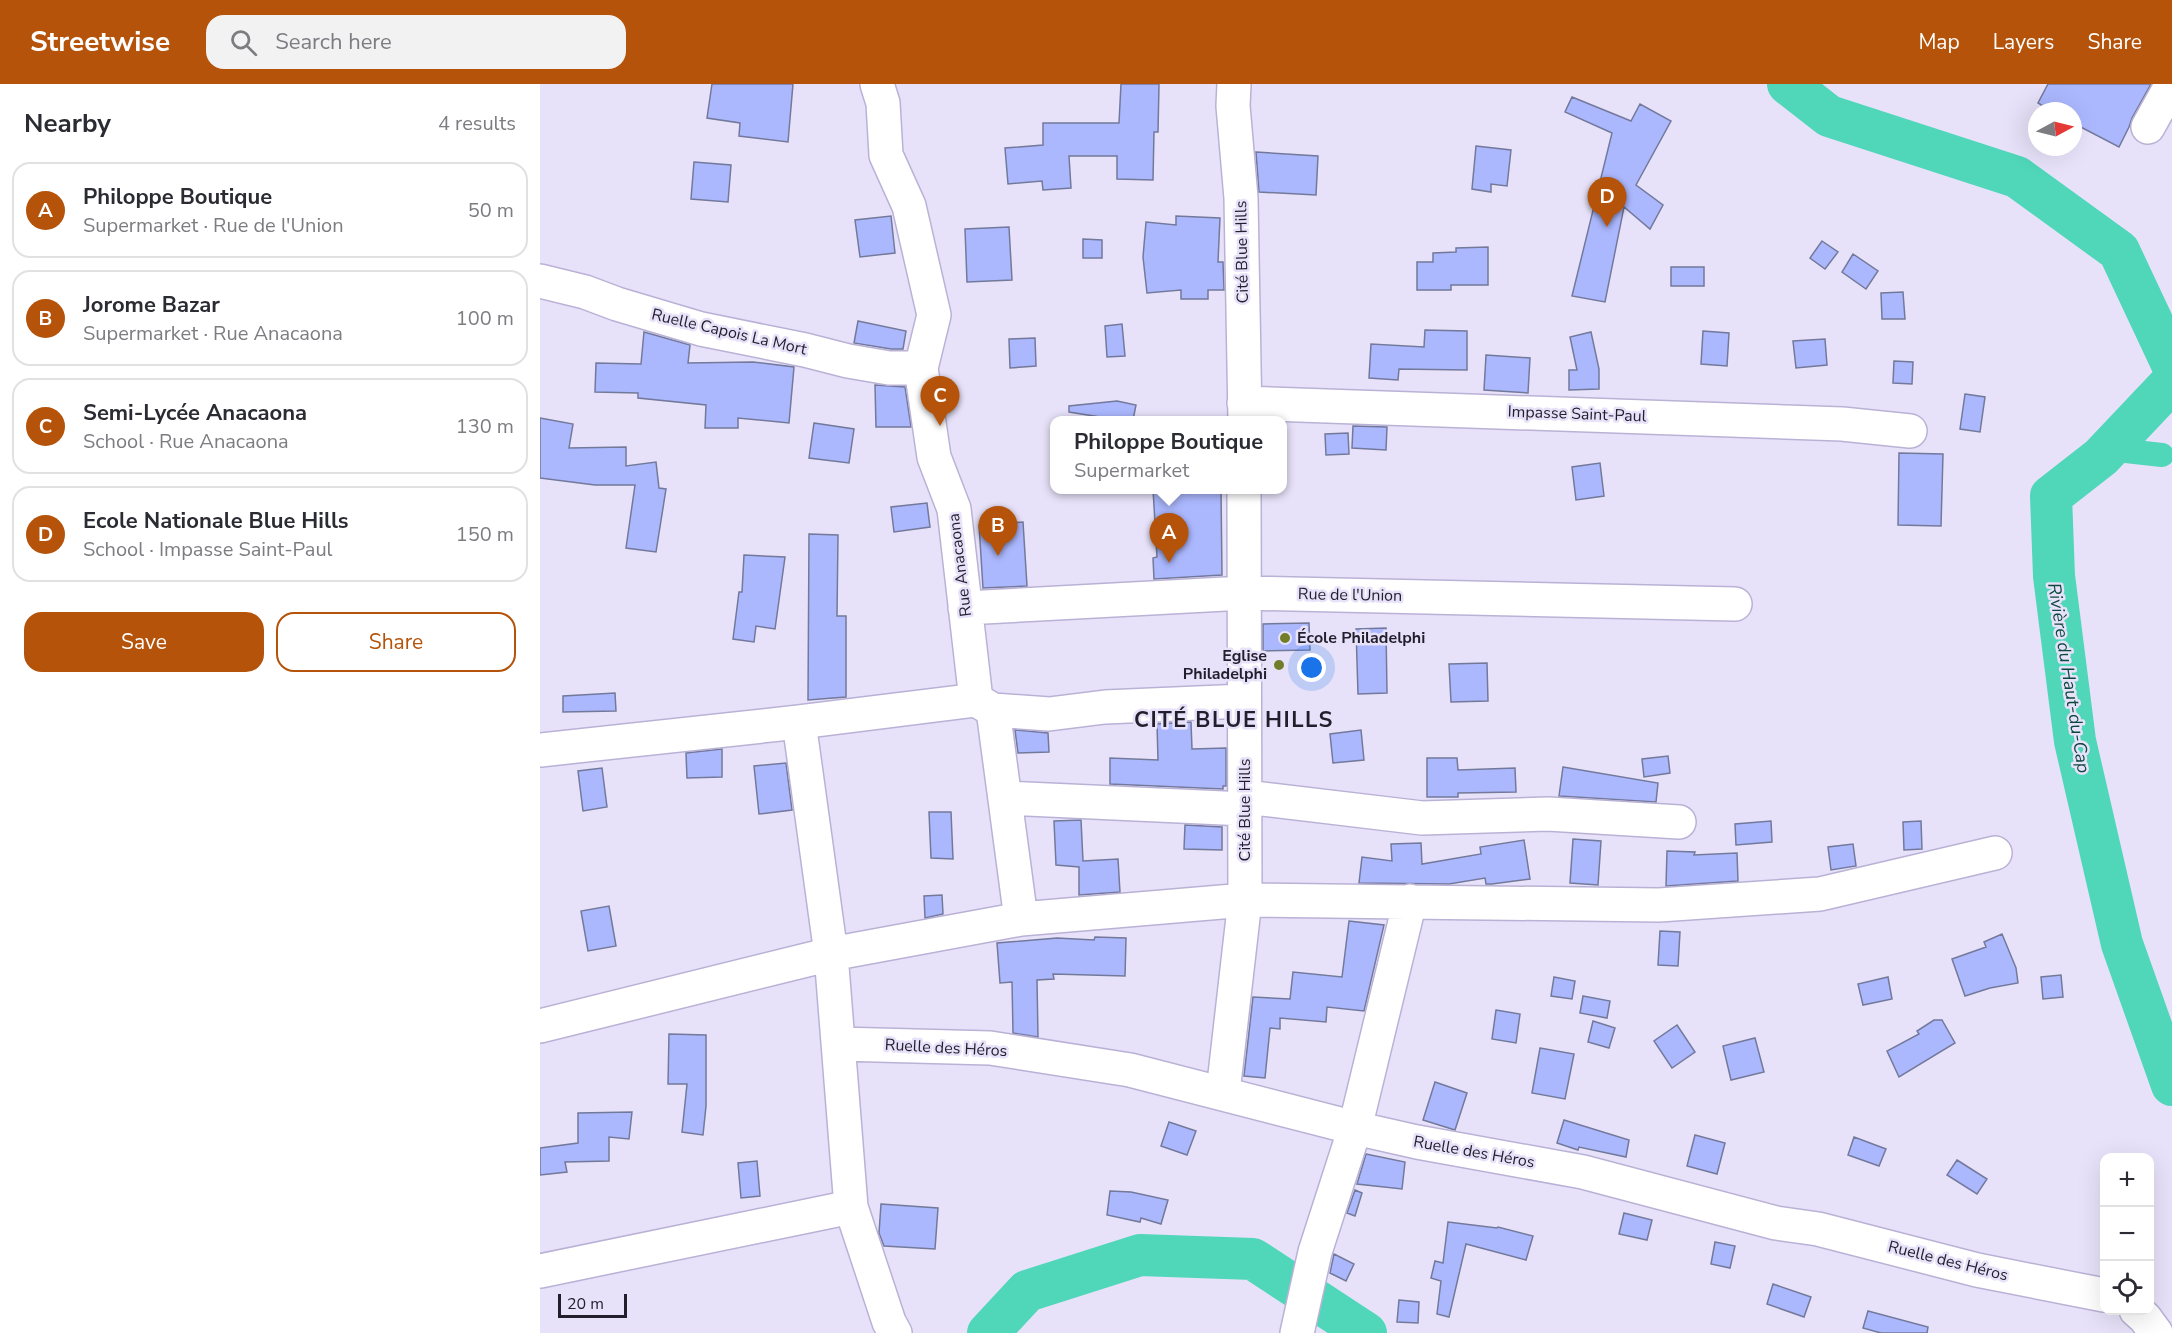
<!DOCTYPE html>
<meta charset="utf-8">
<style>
body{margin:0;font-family:"Nunito Sans",sans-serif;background:#f2f2f3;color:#2b2b33}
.controls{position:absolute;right:18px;bottom:18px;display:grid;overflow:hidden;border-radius:12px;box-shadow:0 6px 24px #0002}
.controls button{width:54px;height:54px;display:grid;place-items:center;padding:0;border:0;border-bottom:2px solid #e1e1e2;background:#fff;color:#2b2b33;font:30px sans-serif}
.compass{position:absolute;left:1488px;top:18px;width:54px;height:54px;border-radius:50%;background:#fff;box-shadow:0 6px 24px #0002;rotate:83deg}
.scale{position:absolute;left:18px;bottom:15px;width:69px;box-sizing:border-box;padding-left:6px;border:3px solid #221e2c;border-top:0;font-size:16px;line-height:21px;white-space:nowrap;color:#221e2c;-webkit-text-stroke:4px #e7e2f9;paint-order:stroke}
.you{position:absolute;left:772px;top:584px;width:21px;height:21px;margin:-15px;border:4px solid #fff;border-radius:50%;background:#1a73e8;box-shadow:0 0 0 9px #1a73e833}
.badge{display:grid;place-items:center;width:39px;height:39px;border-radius:50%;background:#b45309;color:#fff;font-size:20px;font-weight:700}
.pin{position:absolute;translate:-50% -50px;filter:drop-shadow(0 2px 3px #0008)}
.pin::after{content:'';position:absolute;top:32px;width:21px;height:18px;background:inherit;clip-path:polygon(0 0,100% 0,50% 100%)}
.popup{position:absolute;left:510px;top:332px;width:237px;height:78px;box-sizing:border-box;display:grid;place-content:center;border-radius:12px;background:#fff;filter:drop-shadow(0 2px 4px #0005);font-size:20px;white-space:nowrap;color:#7c7c81}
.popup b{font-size:22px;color:#2b2b33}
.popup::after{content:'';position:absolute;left:50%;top:100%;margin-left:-12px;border:12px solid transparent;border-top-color:#fff}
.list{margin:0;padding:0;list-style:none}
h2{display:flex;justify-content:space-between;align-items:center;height:78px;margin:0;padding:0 24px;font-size:26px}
h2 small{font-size:20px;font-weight:400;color:#7c7c81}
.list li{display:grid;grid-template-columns:39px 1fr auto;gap:18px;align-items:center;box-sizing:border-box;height:96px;margin:0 12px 12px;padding:0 12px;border:2px solid #e1e1e2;border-radius:18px}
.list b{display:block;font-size:22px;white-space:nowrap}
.list p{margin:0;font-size:20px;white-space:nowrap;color:#7c7c81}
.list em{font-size:20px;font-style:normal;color:#7c7c81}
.actions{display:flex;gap:12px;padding:18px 24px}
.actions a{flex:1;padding:14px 0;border:2px solid #b45309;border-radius:18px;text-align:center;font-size:21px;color:#b45309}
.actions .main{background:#b45309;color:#fff}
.icon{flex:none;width:33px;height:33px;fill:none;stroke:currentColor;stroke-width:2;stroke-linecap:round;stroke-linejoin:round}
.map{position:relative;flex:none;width:1632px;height:1249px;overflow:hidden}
header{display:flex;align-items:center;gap:36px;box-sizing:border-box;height:84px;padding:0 30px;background:#b45309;color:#fff}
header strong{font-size:28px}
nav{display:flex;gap:33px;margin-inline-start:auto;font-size:21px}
.search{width:420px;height:54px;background:#f2f2f3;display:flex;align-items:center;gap:15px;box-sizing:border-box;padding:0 21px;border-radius:18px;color:#7c7c81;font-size:22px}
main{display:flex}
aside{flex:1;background:#fff}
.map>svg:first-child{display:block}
</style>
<header>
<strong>Streetwise</strong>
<div class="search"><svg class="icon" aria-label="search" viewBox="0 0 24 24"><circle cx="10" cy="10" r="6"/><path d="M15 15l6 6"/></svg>Search here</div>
<nav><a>Map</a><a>Layers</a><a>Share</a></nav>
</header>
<main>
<aside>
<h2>Nearby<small>4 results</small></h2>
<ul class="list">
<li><span class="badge">A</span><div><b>Philoppe Boutique</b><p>Supermarket · Rue de l'Union</p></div><em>50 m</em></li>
<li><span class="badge">B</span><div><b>Jorome Bazar</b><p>Supermarket · Rue Anacaona</p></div><em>100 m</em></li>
<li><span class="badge">C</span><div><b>Semi-Lycée Anacaona</b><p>School · Rue Anacaona</p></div><em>130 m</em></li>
<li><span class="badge">D</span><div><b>Ecole Nationale Blue Hills</b><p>School · Impasse Saint-Paul</p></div><em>150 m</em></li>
</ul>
<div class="actions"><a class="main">Save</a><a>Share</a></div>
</aside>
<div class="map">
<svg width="1632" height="1249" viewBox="0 0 1632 1249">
<rect width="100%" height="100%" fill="#e7e2f9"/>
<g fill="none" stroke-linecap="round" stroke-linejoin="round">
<!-- canal -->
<path stroke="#50d6b9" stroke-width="24" d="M 1568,365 L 1622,371"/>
<!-- river -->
<path stroke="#50d6b9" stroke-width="42" d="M 1248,0 L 1289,32 L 1477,93 L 1579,167 L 1632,280
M 1632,298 L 1561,373 L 1511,412 L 1514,492 L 1535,657 L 1582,860 L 1632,1001
M 448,1249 L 487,1207 L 600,1171 L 713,1175 L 826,1249"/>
</g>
<!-- building -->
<path fill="#acb8fe" stroke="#73799b" stroke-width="1.5" d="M 172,0 L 253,0 L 248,58 L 199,52 L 200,39 L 167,34 Z
M 581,0 L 619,0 L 618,48 L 614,48 L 613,96 L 577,95 L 577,72 L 529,72 L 531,104 L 503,106 L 502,97 L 468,100 L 465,64 L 503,61 L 503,39 L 579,39 Z
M 1508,0 L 1611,0 L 1592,34 L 1589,43 L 1579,63 L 1533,39 L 1533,27 L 1511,27 L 1498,19 Z
M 1032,13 L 1091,37 L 1100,20 L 1131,37 L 1096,101 L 1123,121 L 1110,145 L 1084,123 L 1065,218 L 1032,212 L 1072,49 L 1025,28 Z
M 936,62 L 971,66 L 967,102 L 951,100 L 951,108 L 932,105 Z
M 716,68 L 778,72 L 776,111 L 719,108 Z
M 154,78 L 191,81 L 188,118 L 151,115 Z
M 351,132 L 355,169 L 320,173 L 315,136 Z
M 636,132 L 680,134 L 678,178 L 683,178 L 684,206 L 668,206 L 668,215 L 641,215 L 641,206 L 607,209 L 603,173 L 606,138 L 636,141 Z
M 469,143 L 472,196 L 427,198 L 425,145 Z
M 543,155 L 562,156 L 562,174 L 543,174 Z
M 1282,157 L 1298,168 L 1285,185 L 1270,174 Z
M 948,163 L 948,201 L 911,201 L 911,206 L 877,206 L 877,178 L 893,178 L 893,169 L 916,168 L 916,164 Z
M 1313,170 L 1338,187 L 1326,205 L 1302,188 Z
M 1131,183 L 1164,183 L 1164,202 L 1131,202 Z
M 1363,208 L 1365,235 L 1342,235 L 1341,209 Z
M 318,237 L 366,247 L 363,265 L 351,265 L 314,259 Z
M 582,240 L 585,272 L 567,273 L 565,242 Z
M 885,246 L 927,247 L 927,286 L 859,285 L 858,296 L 829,294 L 831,260 L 884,263 Z
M 1163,247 L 1189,249 L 1187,282 L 1161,280 Z
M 104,248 L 150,261 L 148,279 L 213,278 L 254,283 L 249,339 L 198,334 L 198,344 L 165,344 L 166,321 L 98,314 L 98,309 L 55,308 L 56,279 L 101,280 Z
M 1051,248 L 1059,285 L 1059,305 L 1029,306 L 1029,286 L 1037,286 L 1030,253 Z
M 495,254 L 496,282 L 470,284 L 469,255 Z
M 1285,255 L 1287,281 L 1256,284 L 1253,257 Z
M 946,271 L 990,274 L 988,309 L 944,306 Z
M 1354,277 L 1373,278 L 1372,300 L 1353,299 Z
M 335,301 L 365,303 L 371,343 L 336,343 Z
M 1425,310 L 1445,313 L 1440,348 L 1420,345 Z
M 577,317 L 596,321 L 593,336 L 579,336 L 529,328 L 529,322 Z
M 0,334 L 33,340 L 29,364 L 86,363 L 86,382 L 116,378 L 119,404 L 126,405 L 116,468 L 86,464 L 95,401 L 55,401 L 0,394 Z
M 274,339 L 314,345 L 309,379 L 269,374 Z
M 813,342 L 847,343 L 846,366 L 812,364 Z
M 808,349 L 809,370 L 786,371 L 785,350 Z
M 1359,369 L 1403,370 L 1401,442 L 1358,441 Z
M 1060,379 L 1064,412 L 1036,416 L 1032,383 Z
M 613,405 L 681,405 L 682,491 L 614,495 L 613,474 L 617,473 Z
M 387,419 L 390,443 L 354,448 L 351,423 Z
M 483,438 L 487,502 L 443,504 L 439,441 Z
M 269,450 L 298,451 L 297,532 L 306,532 L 306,613 L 268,616 Z
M 204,471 L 245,473 L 235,545 L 216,542 L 214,558 L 193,555 L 199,508 L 202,508 Z
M 769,539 L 770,566 L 723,567 L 723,540 Z
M 846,544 L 847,609 L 818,610 L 816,545 Z
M 947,579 L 948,617 L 911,618 L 909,580 Z
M 75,609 L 76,627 L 23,628 L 23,612 Z
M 651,638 L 652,665 L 686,664 L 686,702 L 683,702 L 683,705 L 570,700 L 570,674 L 618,676 L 617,640 Z
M 475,646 L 508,649 L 509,668 L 478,669 Z
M 821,646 L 824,676 L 793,679 L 790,650 Z
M 182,665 L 182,693 L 147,694 L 146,669 Z
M 1128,672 L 1130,689 L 1104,693 L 1102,675 Z
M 887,674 L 917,674 L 918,686 L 975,684 L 976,708 L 918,709 L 918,713 L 887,713 Z
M 246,679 L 252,726 L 219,730 L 214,682 Z
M 1023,683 L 1118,699 L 1116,718 L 1019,712 Z
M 62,684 L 67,723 L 43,727 L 38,687 Z
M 389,728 L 411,728 L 413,775 L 391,774 Z
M 541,736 L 543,777 L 578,775 L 580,808 L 539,811 L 539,783 L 516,781 L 514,737 Z
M 1231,737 L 1232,758 L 1196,761 L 1195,740 Z
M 1381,737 L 1382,765 L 1364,766 L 1363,738 Z
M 645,741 L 682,743 L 682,766 L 644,765 Z
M 1033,755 L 1061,757 L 1058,801 L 1030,799 Z
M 984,756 L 990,795 L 952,800 L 946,800 L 945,794 L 909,800 L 819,799 L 822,773 L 852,777 L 851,760 L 881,759 L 882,780 L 941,770 L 940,763 Z
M 1313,760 L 1316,782 L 1291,786 L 1288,763 Z
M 1127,767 L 1155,768 L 1154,771 L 1197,769 L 1198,797 L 1126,802 Z
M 402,811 L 403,830 L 385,834 L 384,812 Z
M 69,822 L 76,862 L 48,867 L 41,827 Z
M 809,837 L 844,841 L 824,927 L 787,923 L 786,938 L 740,934 L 740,945 L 730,944 L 725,994 L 704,992 L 713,913 L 750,915 L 753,888 L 802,893 Z
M 1120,847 L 1140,848 L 1138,882 L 1118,881 Z
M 1462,850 L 1476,884 L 1478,899 L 1450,904 L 1425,912 L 1412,875 L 1446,863 L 1444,858 Z
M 555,853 L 586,854 L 585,892 L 513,890 L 514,895 L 497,896 L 498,953 L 473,949 L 472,898 L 460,899 L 457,859 L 517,854 L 554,856 Z
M 1521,891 L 1523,913 L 1503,915 L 1501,893 Z
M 1014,893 L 1035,897 L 1032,915 L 1011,912 Z
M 1348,893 L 1352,915 L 1323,921 L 1318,900 Z
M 1043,912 L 1070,917 L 1067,934 L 1040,929 Z
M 956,926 L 980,930 L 976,959 L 952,955 Z
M 1394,936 L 1402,936 L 1415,959 L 1359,993 L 1347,967 L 1379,950 L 1377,947 Z
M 1053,937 L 1075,944 L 1069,964 L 1048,958 Z
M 1137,941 L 1155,968 L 1132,984 L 1114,957 Z
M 129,950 L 166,951 L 166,1022 L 163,1051 L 142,1048 L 147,1000 L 128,1000 Z
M 1215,954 L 1224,988 L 1191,996 L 1183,962 Z
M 1000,964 L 1034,970 L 1025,1015 L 992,1009 Z
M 895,998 L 927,1009 L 915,1046 L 883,1036 Z
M 92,1028 L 89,1055 L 69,1053 L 69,1077 L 25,1078 L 27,1088 L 0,1091 L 0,1064 L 38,1059 L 38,1029 Z
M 1024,1036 L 1089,1056 L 1086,1073 L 1039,1063 L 1038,1066 L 1017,1059 Z
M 629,1038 L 656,1047 L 647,1071 L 621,1062 Z
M 1155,1051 L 1185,1059 L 1177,1090 L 1147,1082 Z
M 1314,1053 L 1346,1065 L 1339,1082 L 1308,1071 Z
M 826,1070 L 865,1078 L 862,1105 L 817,1100 Z
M 1417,1076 L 1447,1095 L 1437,1110 L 1407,1091 Z
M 217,1077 L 220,1112 L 201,1114 L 198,1079 Z
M 815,1106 L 822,1109 L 815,1132 L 807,1129 Z
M 570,1107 L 591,1108 L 628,1116 L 621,1140 L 601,1134 L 600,1138 L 567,1131 Z
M 341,1120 L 398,1124 L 395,1165 L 344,1162 L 339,1149 Z
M 1084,1129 L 1112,1136 L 1107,1156 L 1079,1150 Z
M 908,1138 L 957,1144 L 958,1143 L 993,1152 L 986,1176 L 926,1160 L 909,1233 L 897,1230 L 901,1197 L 891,1194 L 895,1177 L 903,1179 Z
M 1175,1158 L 1195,1162 L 1190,1184 L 1171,1180 Z
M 794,1170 L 814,1180 L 806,1197 L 790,1189 Z
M 1233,1200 L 1271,1213 L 1264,1233 L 1227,1220 Z
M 859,1216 L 879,1218 L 878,1239 L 857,1238 Z
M 1328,1227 L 1388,1243 L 1387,1249 L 1341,1249 L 1323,1244 Z"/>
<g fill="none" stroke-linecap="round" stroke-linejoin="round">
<!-- minor casing -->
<g stroke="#bab2d6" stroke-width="36">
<path id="minor" d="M 337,0 L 343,19 L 346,71 L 369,122 L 394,231 L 381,284 L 394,373 L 414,425 L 436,616
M 694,0 L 693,22 L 701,114 L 705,336
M 1608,43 L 1632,0
M 0,197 L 45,208 L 77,220 L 161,245 L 265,266 L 308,277 L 349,284 L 381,284
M 704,319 L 1302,340 L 1370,347
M 425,524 L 704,509 L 1195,520
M 453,626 L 481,835
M 259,638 L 291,870 L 311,1123 L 349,1238 L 355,1249
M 0,666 L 259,638 L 436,616 L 453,626 L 509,630 L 565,623 L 704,617
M 705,713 L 882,734 L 1008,730 L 1139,738
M 465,714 L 705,725
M 0,942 L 291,870 L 481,835 L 705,816 L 1119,821 L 1280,810 L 1455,769
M 299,960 L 450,964 L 590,986 L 815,1044 L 877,1058 L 1043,1088 L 1236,1139 L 1278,1145 L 1437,1186 L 1564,1211
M 683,1008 L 705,816 L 704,406
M 0,1187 L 311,1123
M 1596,1226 L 1605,1234 L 1616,1249
M 757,1249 L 775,1168 L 815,1044 L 870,817"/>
</g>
<!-- minor -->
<use href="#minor" stroke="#fff" stroke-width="33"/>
</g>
<!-- markers -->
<g fill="#737d29" stroke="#e7e2f9" stroke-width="2">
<circle cx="745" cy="554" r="6"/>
<circle cx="739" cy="581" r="6"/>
</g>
<g text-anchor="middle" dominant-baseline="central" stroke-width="5" stroke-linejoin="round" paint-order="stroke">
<!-- street labels -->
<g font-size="16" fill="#221e2c" stroke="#e7e2f9">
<text transform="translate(702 168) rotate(-91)">Cité Blue Hills</text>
<text transform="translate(189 248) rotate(13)">Ruelle Capois La Mort</text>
<text transform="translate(1037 330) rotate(2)">Impasse Saint-Paul</text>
<text transform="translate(420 481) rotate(-97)">Rue Anacaona</text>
<text transform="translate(810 511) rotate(1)">Rue de l'Union</text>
<text transform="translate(705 726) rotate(-90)">Cité Blue Hills</text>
<text transform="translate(406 964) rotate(3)">Ruelle des Héros</text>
<text transform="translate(934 1068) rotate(10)">Ruelle des Héros</text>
<text transform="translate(1408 1177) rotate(14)">Ruelle des Héros</text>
</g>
<!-- poi labels -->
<g font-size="16" font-weight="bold" fill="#221e2c" stroke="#e7e2f9" text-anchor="start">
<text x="757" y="554">École Philadelphi</text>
<text x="727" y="572" text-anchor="end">Eglise<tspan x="727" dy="18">Philadelphi</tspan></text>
</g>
<!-- water labels -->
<g font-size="18" font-style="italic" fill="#0d483c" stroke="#e7e2f9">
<text transform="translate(1529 594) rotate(81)">Rivière du Haut-du-Cap</text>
</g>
<!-- district labels -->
<g font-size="22" font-weight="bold" letter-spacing="1.5" fill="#221e2c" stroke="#e7e2f9">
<text x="694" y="636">CITÉ BLUE HILLS</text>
</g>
</g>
</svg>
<div class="controls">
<button>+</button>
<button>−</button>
<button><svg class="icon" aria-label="locate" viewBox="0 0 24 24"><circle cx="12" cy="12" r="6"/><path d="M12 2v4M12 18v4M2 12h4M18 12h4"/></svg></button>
</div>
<svg class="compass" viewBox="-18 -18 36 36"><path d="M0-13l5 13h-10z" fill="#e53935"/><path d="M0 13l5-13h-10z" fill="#7c7c81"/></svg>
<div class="scale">20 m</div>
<div class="you"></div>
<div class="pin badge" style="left:629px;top:479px">A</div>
<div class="popup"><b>Philoppe Boutique</b>Supermarket</div>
<div class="pin badge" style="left:458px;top:472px">B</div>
<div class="pin badge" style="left:400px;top:342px">C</div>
<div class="pin badge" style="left:1067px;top:143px">D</div>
</div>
</main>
